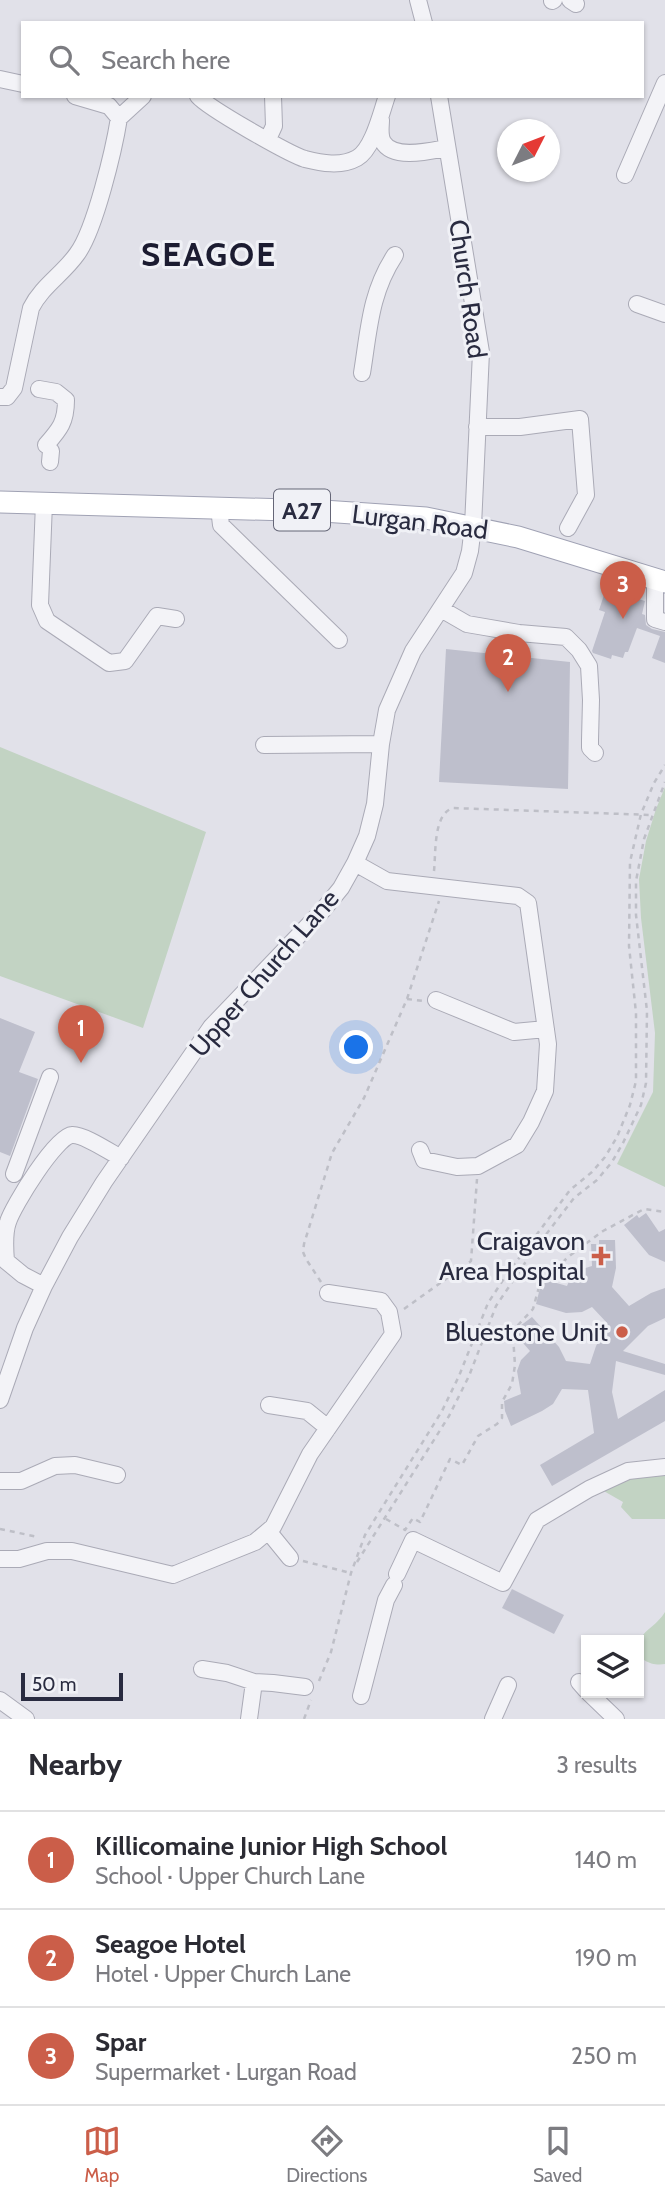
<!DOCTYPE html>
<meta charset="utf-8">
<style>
body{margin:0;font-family:Cabin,sans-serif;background:#f7f7f7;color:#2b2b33}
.controls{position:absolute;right:21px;bottom:21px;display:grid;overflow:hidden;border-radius:0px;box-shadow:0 2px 5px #0004}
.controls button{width:63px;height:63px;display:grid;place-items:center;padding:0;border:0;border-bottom:2px solid #e1e1e2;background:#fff;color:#2b2b33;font:35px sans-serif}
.compass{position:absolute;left:497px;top:119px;width:63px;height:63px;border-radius:50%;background:#fff;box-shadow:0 2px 5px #0004;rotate:48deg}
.scale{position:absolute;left:21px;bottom:18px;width:102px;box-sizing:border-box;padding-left:7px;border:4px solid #292b40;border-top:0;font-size:19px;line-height:24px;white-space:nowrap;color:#292b40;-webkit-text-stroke:5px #f0f1f6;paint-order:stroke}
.you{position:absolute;left:357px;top:1048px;width:24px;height:24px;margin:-18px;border:5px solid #fff;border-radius:50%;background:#1a73e8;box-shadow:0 0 0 10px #1a73e833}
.badge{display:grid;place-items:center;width:46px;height:46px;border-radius:50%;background:#cb5e49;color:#fff;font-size:23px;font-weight:700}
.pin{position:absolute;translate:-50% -58px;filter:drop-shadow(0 2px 4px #0008)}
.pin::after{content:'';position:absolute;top:37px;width:24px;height:21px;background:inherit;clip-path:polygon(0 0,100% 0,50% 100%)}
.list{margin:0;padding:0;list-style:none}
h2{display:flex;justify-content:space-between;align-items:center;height:91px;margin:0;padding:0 28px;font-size:30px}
h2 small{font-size:23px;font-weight:400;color:#7c7c81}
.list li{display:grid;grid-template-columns:46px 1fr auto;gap:21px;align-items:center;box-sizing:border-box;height:98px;padding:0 28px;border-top:2px solid #e1e1e2}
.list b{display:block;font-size:26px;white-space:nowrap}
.list p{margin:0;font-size:23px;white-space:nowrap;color:#7c7c81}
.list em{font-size:23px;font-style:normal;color:#7c7c81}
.icon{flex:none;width:38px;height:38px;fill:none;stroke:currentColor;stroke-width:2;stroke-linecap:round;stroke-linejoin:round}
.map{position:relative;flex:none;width:665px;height:1719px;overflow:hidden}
.search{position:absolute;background:#fff;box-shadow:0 2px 5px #0004;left:21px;right:21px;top:21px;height:77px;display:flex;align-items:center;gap:18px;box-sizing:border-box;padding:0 24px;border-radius:0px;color:#7c7c81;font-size:26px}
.sheet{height:385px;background:#fff}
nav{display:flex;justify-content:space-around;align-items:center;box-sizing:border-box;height:98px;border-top:2px solid #e1e1e2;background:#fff;font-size:19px;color:#7c7c81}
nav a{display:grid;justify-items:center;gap:4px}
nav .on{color:#cb5e49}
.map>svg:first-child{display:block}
</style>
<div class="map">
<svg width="665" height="1719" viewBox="0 0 665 1719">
<rect width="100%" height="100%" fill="#e1e1e9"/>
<!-- green -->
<path fill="#c2d3c3" d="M 0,747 L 206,832 L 143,1028 L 0,976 Z
M 665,787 L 665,1187 L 617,1164 L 653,1092 L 655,1033 L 641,918 L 639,879 L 646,841 L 656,809 Z
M 665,1475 L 665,1519 L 632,1519 L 621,1507 L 623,1502 L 602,1490 L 634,1476 Z
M 665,1612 L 665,1664 C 649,1667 630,1656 641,1638 C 646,1629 658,1624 665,1612 Z"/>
<!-- building -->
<path fill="#bebfcc" d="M 606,589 L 645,601 L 642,614 L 645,615 L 646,625 L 652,629 L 665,632 L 665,663 L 652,658 L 660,636 L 637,628 L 628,652 L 625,652 L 623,658 L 612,655 L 611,659 L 593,653 L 592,651 L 605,612 L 599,610 Z
M 446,649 L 570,662 L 568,789 L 439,782 Z
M 0,1018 L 35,1032 L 19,1072 L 38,1079 L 10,1156 L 0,1152 Z
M 646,1213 L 659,1232 L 665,1229 L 665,1262 L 649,1255 L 624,1225 L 637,1215 L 639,1218 Z
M 599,1240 L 615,1240 L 616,1268 L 612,1287 L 629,1306 L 651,1293 L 665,1288 L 665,1318 L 648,1326 L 623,1351 L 665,1364 L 665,1375 L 616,1361 L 612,1392 L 618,1419 L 665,1390 L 665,1421 L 552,1486 L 540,1465 L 594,1433 L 588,1390 L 562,1389 L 553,1404 L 542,1411 L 511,1426 L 505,1411 L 504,1401 L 521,1394 L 517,1371 L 521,1360 L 530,1351 L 516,1335 L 522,1330 L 520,1326 L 532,1317 L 559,1347 L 566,1361 L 590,1364 L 596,1346 L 608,1324 L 592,1307 L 582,1312 L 566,1313 L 536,1304 L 540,1288 L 543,1290 L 546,1280 L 567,1286 L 572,1274 L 579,1270 L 592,1266 L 591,1244 L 599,1244 Z
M 512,1589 L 564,1615 L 554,1634 L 502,1608 Z"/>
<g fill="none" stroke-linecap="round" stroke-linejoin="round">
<!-- minor casing -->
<g stroke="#aaaab6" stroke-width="18">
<path id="minor" d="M 418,0 L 424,23
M 570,0 L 576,4
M 552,1 L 554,0
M 0,79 L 23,84
M 198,96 C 208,108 289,154 305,159 C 321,163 341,167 357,158 C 373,149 381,113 387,96
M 119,118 L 143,96
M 381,120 C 381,127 379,135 383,142 C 393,160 430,151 446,148
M 268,139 L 274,126 L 273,96
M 625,175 L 665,83
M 637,304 L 665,314
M 362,373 C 369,330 370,293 395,255
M 39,389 L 56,392 L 66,400 C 66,422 60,429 46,445
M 0,397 L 7,397 L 14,388 L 31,308 C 42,286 63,274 77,254 C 95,230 114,149 119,118 L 109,106 L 75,96
M 477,427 L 520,427 L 580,419 L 586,495 L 568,528
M 50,462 L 51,451
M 44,503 L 40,605 L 47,621 L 109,663 L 125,661 L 157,616 L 176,619
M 219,508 L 221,525 L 339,640
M 655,579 L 655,619 L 665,622
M 441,609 L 467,624 L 519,633 L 566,637 L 579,650 L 589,666 L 591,700 L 590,740 L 590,748 L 595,753
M 264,745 L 381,744
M 355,863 L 387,881 L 518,896 L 528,903 L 548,1044 L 545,1091 L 531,1122 L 517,1145 L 478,1166 L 457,1167 L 424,1160 L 420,1150
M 436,1000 L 514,1032 L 546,1029
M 14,1174 L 50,1077
M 44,1286 L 23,1275 L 6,1261 C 5,1249 4,1233 8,1222 C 13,1206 56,1136 72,1135 C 83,1134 110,1152 121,1158
M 0,1400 L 25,1328 L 44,1286 L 70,1237 L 104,1182 L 211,1027 L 323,910 L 341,888 L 355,863 L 367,836 L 375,804 L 381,744 L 387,710 L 413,651 L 464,573 L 470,551 L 473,526 L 481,352 L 439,96
M 269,1405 L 307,1411 L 328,1428
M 0,1481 L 21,1481 L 55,1466 L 75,1465 L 117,1475
M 268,1531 L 290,1558
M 0,1559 L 19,1559 L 47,1551 L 72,1551 L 173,1575 L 255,1542 L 273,1527 L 310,1454 L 393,1334 L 389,1312 L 381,1301 L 328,1293
M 397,1574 L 413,1540 L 503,1583 L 537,1520 L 589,1489 L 628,1471 L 665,1467
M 202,1669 L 227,1673 L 254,1682 L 273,1683 L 305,1687
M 579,1682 L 586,1690
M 589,1693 L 616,1719
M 361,1696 L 386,1600 L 394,1585
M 0,1700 L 26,1719
M 249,1719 L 254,1682
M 493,1719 L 508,1685"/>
</g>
<!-- major casing -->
<g stroke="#a0a2b4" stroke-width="23">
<path id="major" d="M 0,502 L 323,511 L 426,518 L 518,537 L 665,582"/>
</g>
<!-- path -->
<path stroke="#bebfc7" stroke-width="2.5" stroke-dasharray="5 5" stroke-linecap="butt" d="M 434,871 C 436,853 433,814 453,808 L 652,815
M 407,999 L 423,1001
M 552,1273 L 570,1278
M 321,1282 L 306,1259 L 303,1252 L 304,1244 L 332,1153 L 364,1098 L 407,999 L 439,901
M 404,1309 L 471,1261 L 477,1179
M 386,1519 L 405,1530 L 413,1518 L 420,1522 L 450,1459 L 462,1465 L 478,1436 L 497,1424 L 502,1418 L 502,1402 L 512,1384 L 515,1365 L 513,1336 L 520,1329 L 518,1325 L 533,1309 L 539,1287 L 541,1287 L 552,1273 L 568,1257 L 603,1231 L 644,1209 L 665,1212
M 0,1529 L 38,1537
M 303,1561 L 351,1573
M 357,1562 L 449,1416 L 469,1376 L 496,1306 L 531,1254 L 574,1198 L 597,1180 L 612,1162 L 623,1143 L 641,1105 L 646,1083 L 647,1011 L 636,915 L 636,881 L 644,839 L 665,782
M 319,1681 L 331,1652 L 351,1573 L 365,1535 L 442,1411 L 459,1376 L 488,1303 L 507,1274 L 570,1190 L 592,1172 L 605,1157 L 617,1137 L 630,1105 L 636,1081 L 636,1013 L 629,946 L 630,862 L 641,814 L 654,783 L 665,765
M 304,1719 L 311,1700"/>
<!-- minor -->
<use href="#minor" stroke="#f3f3f7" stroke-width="16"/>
<!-- major -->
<use href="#major" stroke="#fff" stroke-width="21"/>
</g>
<!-- markers -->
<g fill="#cb5e49" stroke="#f0f1f6" stroke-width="2.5">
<path d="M597.5 1245.5h7v7h7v7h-7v7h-7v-7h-7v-7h7z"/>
<circle cx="622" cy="1332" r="7"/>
</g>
<g text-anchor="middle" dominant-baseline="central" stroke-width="6" stroke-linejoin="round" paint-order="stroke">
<!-- shield labels -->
<rect fill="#f0f1f6" stroke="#656677" stroke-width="2" x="274" y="489.5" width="56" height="41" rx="5"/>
<g font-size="24" font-weight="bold" fill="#292b40">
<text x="302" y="510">A27</text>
</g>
<!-- street labels -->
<g font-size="26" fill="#292b40" stroke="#f0f1f6">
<text transform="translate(468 289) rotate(82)">Church Road</text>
<text transform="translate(420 522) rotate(7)">Lurgan Road</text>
<text transform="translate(264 973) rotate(-49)">Upper Church Lane</text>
</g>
<!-- poi labels -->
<g font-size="26" fill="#292b40" stroke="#f0f1f6" text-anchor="end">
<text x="585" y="1241">Craigavon<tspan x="585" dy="30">Area Hospital</tspan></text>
<text x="608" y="1332">Bluestone Unit</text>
</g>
<!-- district labels -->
<g font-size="33" font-weight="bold" letter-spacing="2" fill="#1c1c31" stroke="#f0f1f6">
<text x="209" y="254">SEAGOE</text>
</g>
</g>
</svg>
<div class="controls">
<button><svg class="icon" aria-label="layers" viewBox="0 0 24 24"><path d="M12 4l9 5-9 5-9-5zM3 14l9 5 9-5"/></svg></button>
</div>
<svg class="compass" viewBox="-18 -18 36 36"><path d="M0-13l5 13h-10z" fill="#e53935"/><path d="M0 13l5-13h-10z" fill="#7c7c81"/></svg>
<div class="scale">50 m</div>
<div class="you"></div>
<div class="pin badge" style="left:81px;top:1063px">1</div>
<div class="pin badge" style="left:508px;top:692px">2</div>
<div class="pin badge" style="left:623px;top:619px">3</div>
<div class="search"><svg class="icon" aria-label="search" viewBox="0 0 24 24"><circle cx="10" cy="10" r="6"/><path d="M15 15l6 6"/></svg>Search here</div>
</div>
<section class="sheet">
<h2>Nearby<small>3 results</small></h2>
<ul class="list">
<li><span class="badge">1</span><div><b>Killicomaine Junior High School</b><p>School · Upper Church Lane</p></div><em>140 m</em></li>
<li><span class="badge">2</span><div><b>Seagoe Hotel</b><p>Hotel · Upper Church Lane</p></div><em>190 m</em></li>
<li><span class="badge">3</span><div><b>Spar</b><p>Supermarket · Lurgan Road</p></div><em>250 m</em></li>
</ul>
</section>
<nav>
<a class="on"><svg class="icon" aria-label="map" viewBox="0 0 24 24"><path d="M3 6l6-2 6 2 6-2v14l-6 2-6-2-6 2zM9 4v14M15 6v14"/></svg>Map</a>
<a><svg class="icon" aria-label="directions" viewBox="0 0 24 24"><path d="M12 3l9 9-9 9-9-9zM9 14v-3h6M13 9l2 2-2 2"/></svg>Directions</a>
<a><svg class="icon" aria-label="saved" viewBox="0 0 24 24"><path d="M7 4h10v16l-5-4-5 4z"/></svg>Saved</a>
</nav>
